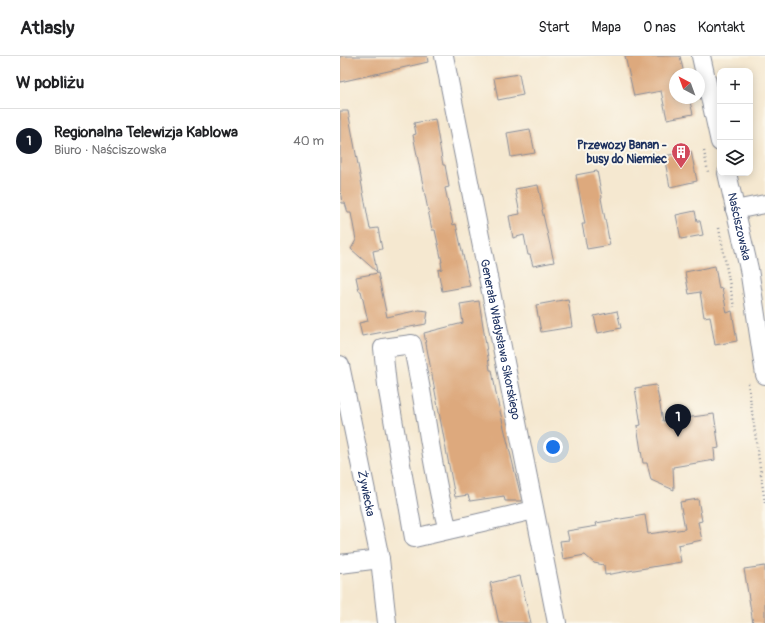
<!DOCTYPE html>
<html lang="pl">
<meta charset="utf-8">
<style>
body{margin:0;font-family:Pangolin,sans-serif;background:#f2f2f2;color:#202124}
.controls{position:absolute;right:12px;top:12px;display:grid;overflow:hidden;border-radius:8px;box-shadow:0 2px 10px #0003}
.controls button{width:36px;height:36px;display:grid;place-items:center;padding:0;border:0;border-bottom:1px solid #e0e0e0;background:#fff;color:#202124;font:20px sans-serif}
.compass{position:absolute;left:329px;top:12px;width:36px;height:36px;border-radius:50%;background:#fff;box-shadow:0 2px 10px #0003;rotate:319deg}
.you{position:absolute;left:213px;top:391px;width:14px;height:14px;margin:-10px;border:3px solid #fff;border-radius:50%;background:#1a73e8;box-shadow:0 0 0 6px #1a73e833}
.badge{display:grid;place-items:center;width:26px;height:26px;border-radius:50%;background:#111827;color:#fff;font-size:13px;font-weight:700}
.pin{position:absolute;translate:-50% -33px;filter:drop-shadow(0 1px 2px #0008)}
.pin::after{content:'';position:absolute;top:21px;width:14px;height:12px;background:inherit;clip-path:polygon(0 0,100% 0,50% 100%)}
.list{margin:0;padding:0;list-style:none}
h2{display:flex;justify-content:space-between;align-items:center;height:52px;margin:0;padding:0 16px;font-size:17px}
h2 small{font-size:13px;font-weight:400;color:#757577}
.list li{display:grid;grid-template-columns:26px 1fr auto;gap:12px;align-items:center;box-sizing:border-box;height:64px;padding:0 16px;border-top:1px solid #e0e0e0}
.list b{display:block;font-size:15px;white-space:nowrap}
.list p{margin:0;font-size:13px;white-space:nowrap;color:#757577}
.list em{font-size:13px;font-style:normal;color:#757577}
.icon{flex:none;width:22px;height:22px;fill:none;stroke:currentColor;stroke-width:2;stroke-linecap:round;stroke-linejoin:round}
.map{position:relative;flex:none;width:425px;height:567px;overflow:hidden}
header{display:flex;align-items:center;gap:24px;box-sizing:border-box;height:56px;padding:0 20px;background:#fff;border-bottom:1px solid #e0e0e0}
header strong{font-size:19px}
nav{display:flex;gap:22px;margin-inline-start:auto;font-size:14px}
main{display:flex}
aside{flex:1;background:#fff}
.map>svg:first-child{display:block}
</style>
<header>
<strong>Atlasly</strong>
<nav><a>Start</a><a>Mapa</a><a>O nas</a><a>Kontakt</a></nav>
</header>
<main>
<aside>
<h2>W pobliżu<small></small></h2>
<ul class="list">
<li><span class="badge">1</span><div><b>Regionalna Telewizja Kablowa</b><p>Biuro · Naściszowska</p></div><em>40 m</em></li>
</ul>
</aside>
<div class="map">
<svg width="425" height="567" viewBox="0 0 425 567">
<rect width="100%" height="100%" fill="#fbf7ec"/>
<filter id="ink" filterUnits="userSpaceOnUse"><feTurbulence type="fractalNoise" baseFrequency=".025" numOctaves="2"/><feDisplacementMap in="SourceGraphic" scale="8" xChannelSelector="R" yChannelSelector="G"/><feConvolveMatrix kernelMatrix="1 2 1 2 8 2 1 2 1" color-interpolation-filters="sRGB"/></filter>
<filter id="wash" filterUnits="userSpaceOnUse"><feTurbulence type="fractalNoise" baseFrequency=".012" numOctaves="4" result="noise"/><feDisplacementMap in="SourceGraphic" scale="16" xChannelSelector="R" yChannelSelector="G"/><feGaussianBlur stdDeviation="0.9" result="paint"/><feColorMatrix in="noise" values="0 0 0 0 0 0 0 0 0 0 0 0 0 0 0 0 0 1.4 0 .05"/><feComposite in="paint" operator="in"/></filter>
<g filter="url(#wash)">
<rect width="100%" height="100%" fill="#f5e8d0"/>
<g id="blocks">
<!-- building -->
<path fill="#dda97d" d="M 0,0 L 87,0 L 88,6 L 0,26 Z
M 285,0 L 340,0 L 344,18 L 335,18 L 335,42 L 349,42 L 353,58 L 327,63 L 321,35 L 294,40 Z
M 179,18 L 183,39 L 158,44 L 154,22 Z
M 0,55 L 8,55 L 30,173 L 38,172 L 42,193 L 33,195 L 37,216 L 11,193 L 16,184 L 11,157 L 8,157 L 5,147 L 2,147 L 0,134 Z
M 95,63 L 103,109 L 105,109 L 109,131 L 105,132 L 113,169 L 116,168 L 130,230 L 102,235 L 98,214 L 102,213 L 101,206 L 102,206 L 95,174 L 92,174 L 73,79 L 76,78 L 74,67 Z
M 190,73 L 195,97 L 171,101 L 167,77 Z
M 351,95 L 357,125 L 330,131 L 324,100 Z
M 257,115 L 262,141 L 261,142 L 270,189 L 247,193 L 242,168 L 245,168 L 236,119 Z
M 198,129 L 203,153 L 202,154 L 214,206 L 193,210 L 190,199 L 188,199 L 184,179 L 173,182 L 169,160 L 180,158 L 175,133 Z
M 355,155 L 357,165 L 360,165 L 363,179 L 341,183 L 336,159 Z
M 375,210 L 379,233 L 382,232 L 387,257 L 392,255 L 397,285 L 375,289 L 370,260 L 364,261 L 360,236 L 349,238 L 345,216 Z
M 38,217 L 47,261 L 79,254 L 88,255 L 86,268 L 22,280 L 19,267 L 28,265 L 21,235 L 19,235 L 16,221 Z
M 228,243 L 232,271 L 201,276 L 196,249 Z
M 139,245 L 150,314 L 152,314 L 157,343 L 182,445 L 165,445 L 164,440 L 130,445 L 128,439 L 115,441 L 84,277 L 123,267 L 120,248 Z
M 277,255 L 281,272 L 258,277 L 254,260 Z
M 316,329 L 323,365 L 374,358 L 379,392 L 374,393 L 375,404 L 333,411 L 334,434 L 311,424 L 307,407 L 303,407 L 297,370 L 301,369 L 295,332 Z
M 358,443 L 362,465 L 358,466 L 362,484 L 338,489 L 341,506 L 265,519 L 264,509 L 254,507 L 245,499 L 223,503 L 220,485 L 229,484 L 227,475 L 257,470 L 256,467 L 305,459 L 308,478 L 345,473 L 340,446 Z
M 425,510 L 425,567 L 413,567 L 404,513 Z
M 180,520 L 191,567 L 159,567 L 150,527 Z"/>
</g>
</g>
<g filter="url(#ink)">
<use href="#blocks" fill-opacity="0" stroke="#888c97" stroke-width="1"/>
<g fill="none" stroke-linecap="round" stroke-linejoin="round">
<!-- minor casing -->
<g stroke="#888c97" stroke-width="20">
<g id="minor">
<path id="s1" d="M 104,0 L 217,567"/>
<path d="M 361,0 L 380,86"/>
<path id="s2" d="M 387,117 L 409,213 L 425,319"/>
<path d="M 395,154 L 425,148"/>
<path id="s3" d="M 0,309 L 40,503 L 47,567"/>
<path d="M 108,474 C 91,413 86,350 72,288 L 43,292 L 47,329 L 74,482 L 194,454"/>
<path d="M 0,508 L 40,503"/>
</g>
</g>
<!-- path -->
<path stroke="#888c97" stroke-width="2.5" stroke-dasharray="1 3" stroke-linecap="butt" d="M 364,95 L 368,116
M 379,172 L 394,251
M 408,327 L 425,447"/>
<!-- minor -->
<use href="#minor" stroke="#fff" stroke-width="18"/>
</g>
</g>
<!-- icons -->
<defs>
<g id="building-pin" transform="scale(1)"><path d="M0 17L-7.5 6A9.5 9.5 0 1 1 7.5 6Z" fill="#d1495b" stroke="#fbf7ec"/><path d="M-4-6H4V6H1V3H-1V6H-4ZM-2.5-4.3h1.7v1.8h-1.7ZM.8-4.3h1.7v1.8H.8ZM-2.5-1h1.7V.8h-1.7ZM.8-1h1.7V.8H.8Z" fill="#fff"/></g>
</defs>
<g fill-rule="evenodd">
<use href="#building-pin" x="341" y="96"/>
</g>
<g text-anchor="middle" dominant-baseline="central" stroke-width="4" stroke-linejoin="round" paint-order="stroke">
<!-- poi labels -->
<g font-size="12" font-weight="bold" fill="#1b2f5e" stroke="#fbf7ec" text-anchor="end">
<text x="327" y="89">Przewozy Banan -<tspan x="327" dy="14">busy do Niemiec</tspan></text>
</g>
<!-- street labels -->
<g font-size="12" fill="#1b2f5e" stroke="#fbf7ec">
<text stroke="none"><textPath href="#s2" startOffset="55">Naściszowska</textPath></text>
<text stroke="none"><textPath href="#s1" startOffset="289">Generała Władysława Sikorskiego</textPath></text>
<text stroke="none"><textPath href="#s3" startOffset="131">Żywiecka</textPath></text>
</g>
</g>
</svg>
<div class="controls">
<button>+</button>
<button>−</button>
<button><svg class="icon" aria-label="layers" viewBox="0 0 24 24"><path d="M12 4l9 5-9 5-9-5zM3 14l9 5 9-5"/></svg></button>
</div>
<svg class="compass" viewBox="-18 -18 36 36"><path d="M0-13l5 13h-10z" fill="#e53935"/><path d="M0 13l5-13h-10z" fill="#757577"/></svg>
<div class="you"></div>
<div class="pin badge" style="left:338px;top:381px">1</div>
</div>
</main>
